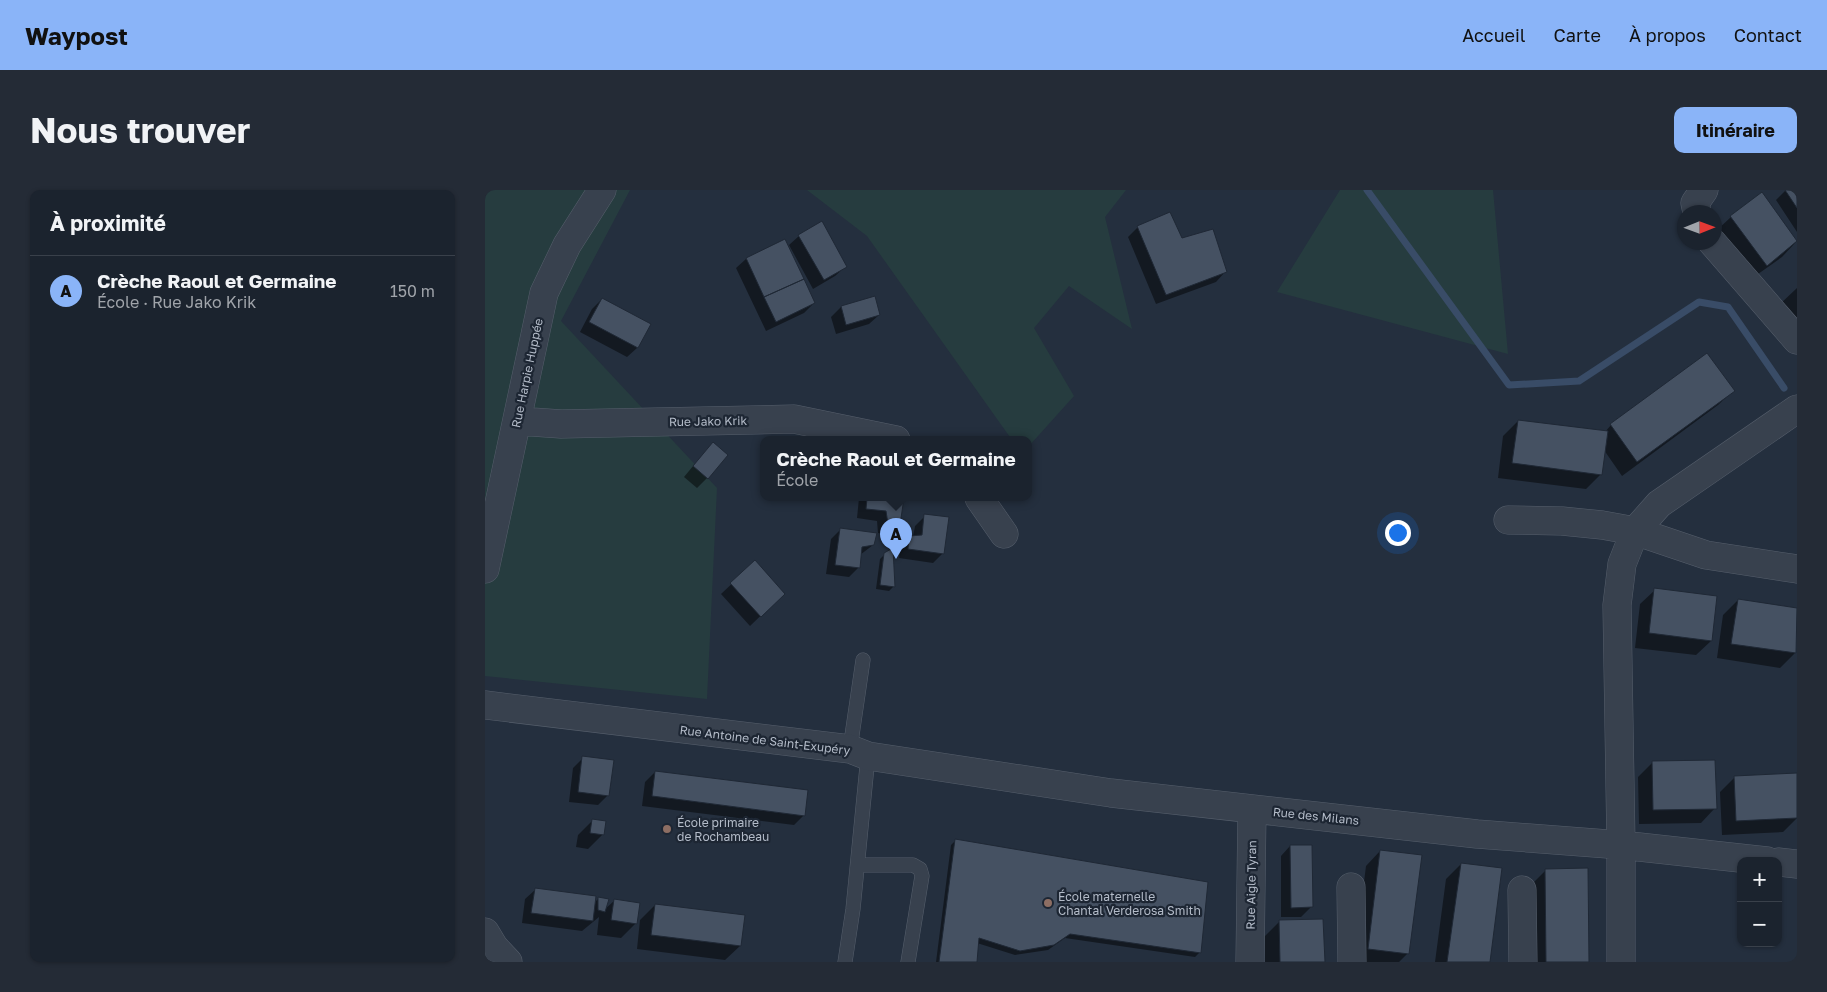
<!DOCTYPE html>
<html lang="fr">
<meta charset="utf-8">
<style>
body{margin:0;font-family:"Golos Text",sans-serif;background:#242b36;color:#f1f3f6}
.controls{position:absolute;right:15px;bottom:15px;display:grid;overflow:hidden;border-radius:10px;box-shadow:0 1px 4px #0004}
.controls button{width:45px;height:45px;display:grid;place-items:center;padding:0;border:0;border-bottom:1px solid #39404a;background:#1b232e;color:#f1f3f6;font:25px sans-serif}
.compass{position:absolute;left:1192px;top:15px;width:45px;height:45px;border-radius:50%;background:#1b232e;box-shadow:0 1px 4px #0004;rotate:89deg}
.you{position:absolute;left:912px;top:342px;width:18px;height:18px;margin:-12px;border:4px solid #fff;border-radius:50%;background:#1a73e8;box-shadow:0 0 0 8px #1a73e833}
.badge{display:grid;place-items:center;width:32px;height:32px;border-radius:50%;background:#8ab4f8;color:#111;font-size:16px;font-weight:700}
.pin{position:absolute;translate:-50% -41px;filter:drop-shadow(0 1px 2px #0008)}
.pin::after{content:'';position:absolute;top:26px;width:18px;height:15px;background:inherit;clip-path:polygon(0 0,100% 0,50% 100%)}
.popup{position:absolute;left:275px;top:246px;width:272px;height:65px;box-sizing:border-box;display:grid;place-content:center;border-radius:10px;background:#1b232e;filter:drop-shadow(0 1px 4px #0005);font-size:16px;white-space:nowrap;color:#a0a4aa}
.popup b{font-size:19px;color:#f1f3f6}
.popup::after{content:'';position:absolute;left:50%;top:100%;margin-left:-10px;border:10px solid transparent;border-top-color:#1b232e}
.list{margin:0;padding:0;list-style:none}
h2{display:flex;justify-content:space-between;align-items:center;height:65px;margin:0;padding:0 20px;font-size:21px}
h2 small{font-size:16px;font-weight:400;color:#a0a4aa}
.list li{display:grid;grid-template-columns:32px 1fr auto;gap:15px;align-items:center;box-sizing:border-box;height:70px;padding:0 20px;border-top:1px solid #39404a}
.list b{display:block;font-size:19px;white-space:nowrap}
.list p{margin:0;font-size:16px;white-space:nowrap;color:#a0a4aa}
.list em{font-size:16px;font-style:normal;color:#a0a4aa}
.map{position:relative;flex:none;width:1312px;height:772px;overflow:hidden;border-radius:10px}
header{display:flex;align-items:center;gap:30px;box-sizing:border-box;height:70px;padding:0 25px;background:#8ab4f8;color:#111}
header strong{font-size:24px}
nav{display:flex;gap:28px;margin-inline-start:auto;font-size:18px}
.intro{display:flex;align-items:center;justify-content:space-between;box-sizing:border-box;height:120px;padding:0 30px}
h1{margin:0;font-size:35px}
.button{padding:12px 22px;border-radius:10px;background:#8ab4f8;color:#111;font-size:18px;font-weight:700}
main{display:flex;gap:30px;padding:0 30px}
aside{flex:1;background:#1b232e;border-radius:10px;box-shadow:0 1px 4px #0004}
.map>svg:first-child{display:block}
</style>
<header>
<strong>Waypost</strong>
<nav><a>Accueil</a><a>Carte</a><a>À propos</a><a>Contact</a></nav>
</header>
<div class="intro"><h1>Nous trouver</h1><a class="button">Itinéraire</a></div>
<main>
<aside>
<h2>À proximité<small></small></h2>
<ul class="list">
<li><span class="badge">A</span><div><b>Crèche Raoul et Germaine</b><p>École · Rue Jako Krik</p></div><em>150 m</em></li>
</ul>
</aside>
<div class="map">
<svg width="1312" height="772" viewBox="0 0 1312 772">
<rect width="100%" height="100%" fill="#242f3e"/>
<!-- green -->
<path fill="#263c3f" d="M 0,0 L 145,0 L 76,131 L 232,298 L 222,509 L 0,486 Z
M 322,0 L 641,0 L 620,27 L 647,139 L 584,96 L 549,138 L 589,206 L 544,256 L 544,250 L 527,250 L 382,46 Z
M 855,0 L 1008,0 L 1023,164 L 792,102 Z"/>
<!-- shadow -->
<path fill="#0007" d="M 1301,0 L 1312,0 L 1312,42 L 1291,10 Z
M 1277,4 L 1311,52 L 1297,67 L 1266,89 L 1231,41 L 1246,27 Z
M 653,37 L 740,82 L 731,92 L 671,114 L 643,47 Z
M 314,46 L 360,77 L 350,86 L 328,99 L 304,55 Z
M 261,69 L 329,113 L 319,123 L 281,141 L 251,78 Z
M 1312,98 L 1312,141 L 1294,115 Z
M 117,109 L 164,134 L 152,158 L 142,167 L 95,142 L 107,119 Z
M 356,117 L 394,125 L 384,134 L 351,144 L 346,127 Z
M 1248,201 L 1233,215 L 1137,286 L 1119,260 L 1116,284 L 1101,299 L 1013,288 L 1018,246 L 1033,231 L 1120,242 L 1126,235 Z
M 218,264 L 222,288 L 212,298 L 199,287 Z
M 374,308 L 418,308 L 414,335 L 404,345 L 393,343 L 392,331 L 372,328 Z
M 440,326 L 458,363 L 448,373 L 414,368 L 415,357 L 425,347 L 428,347 L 430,336 Z
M 356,339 L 388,355 L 375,365 L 374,377 L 364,387 L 341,384 L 346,349 Z
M 400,364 L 409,396 L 404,401 L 391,399 L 395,369 Z
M 270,372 L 298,404 L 265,436 L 236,404 Z
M 1170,400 L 1226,451 L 1211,465 L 1150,458 L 1155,414 Z
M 1253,410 L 1312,419 L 1310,463 L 1295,478 L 1232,468 L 1238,425 Z
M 98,568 L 123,605 L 113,615 L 84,612 L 88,578 Z
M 1168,572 L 1230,618 L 1216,633 L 1154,634 L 1153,587 Z
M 170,582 L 319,625 L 309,635 L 157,616 L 160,592 Z
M 1250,587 L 1312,620 L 1312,628 L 1298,642 L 1237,645 L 1235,602 Z
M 108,630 L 118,644 L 103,659 L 91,657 L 93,645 Z
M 471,650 L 715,762 L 710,767 L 580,748 L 563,760 L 530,765 L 492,753 L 490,772 L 451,772 L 466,655 Z
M 805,656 L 826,717 L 816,727 L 796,727 L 796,666 Z
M 895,661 L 923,763 L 914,772 L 869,772 L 881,676 Z
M 976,674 L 1003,772 L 950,772 L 961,689 Z
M 1061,680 L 1103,772 L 1047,772 L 1046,695 Z
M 50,700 L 109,713 L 114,708 L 119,720 L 129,711 L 151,733 L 136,748 L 112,745 L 114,727 L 97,741 L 37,733 L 40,709 Z
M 170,715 L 255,756 L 240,770 L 152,759 L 155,730 Z
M 794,732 L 839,772 L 780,772 L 780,746 Z"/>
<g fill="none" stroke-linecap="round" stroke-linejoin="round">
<!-- stream -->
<path stroke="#394c67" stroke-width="7" d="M 882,0 L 1024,195 L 1094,191 L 1214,112 L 1243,117 L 1299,198"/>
</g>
<!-- building -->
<path fill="#455162" stroke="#1f2835" d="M 1300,0 L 1312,0 L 1312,18 Z
M 1277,2 L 1312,51 L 1282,76 L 1245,26 Z
M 685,22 L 697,48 L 728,39 L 742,82 L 681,105 L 652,36 Z
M 337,31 L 362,77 L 339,90 L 313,45 Z
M 300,49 L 319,89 L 279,107 L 261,68 Z
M 319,89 L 330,113 L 291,132 L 279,107 Z
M 390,106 L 395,125 L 361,135 L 356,116 Z
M 117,108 L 166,134 L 153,158 L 104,132 Z
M 1222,163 L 1250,201 L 1152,272 L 1125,234 Z
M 1033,230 L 1123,241 L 1117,285 L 1027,273 Z
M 228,252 L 243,265 L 223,289 L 208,276 Z
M 382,308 L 419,308 L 415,335 L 403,334 L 401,321 L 381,319 Z
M 439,324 L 464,327 L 459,364 L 423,359 L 424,346 L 437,345 Z
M 355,338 L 392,343 L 389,355 L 377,357 L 375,378 L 350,375 Z
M 408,358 L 410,397 L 395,395 L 399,363 Z
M 270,370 L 300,404 L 276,427 L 245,393 Z
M 1169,398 L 1232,406 L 1227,451 L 1164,443 Z
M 1253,409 L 1312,418 L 1311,463 L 1246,454 Z
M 97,566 L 129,570 L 124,606 L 93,602 Z
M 1230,570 L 1232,619 L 1168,620 L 1167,571 Z
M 170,581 L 323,600 L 320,626 L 167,606 Z
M 1312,583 L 1312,628 L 1251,631 L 1249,586 Z
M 107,629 L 121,631 L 119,645 L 105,643 Z
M 470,649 L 723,692 L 716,763 L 585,744 L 569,755 L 535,761 L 494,748 L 492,772 L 454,772 Z
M 805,655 L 827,655 L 828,717 L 806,718 Z
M 895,660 L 937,665 L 924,764 L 883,759 Z
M 976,673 L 1017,678 L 1005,772 L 962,772 Z
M 1103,678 L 1104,772 L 1061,772 L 1060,679 Z
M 50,698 L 111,706 L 108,731 L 46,723 Z
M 113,707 L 124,709 L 120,722 L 113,720 Z
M 129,709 L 155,713 L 152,734 L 126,730 Z
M 170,714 L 260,725 L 256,756 L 166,745 Z
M 838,729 L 840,772 L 795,772 L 794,730 Z"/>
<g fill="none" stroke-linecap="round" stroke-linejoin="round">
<!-- lane casing -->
<g stroke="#565f6c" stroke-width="15">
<path id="lane" d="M 365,559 L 378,470
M 373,675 L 428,675 L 435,679 L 437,686 L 423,772
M 360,772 L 368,719 L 383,566"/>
</g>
<!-- street casing -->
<g stroke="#565f6c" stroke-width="29">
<path id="street" d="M 1212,22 L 1210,13 L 1219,0
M 1227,52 L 1312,150
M 33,231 L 76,234 L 309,229 L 411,250
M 494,308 L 519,344
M 1023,330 L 1077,331 L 1117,335 L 1150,341 L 1221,365 L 1312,379
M 0,379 L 59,103 L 82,55 L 117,0
M 0,515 L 365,559 L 383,566 L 626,603 L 992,644 L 1136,655 L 1282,671
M 1293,672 L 1312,674
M 866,697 L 867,772
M 1037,700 L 1038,772
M 0,742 L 9,757 L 23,772
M 765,772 L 767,619
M 1136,772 L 1136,655 L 1132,415 L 1137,374 L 1150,341 L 1174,314 L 1312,219"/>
</g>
<!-- lane -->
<use href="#lane" stroke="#38414e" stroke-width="14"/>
<!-- street -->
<use href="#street" stroke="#38414e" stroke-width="28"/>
</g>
<!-- markers -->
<g fill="#8d6e63" stroke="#1d2633" stroke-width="2">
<circle cx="182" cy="639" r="5"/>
<circle cx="563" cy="713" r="5"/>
</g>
<g text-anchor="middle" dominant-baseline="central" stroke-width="4.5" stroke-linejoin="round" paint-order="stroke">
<!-- street labels -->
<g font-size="12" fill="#b4bcc9" stroke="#1d2633">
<text transform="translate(42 183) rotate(-78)">Rue Harpie Huppée</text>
<text transform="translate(223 231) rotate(-1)">Rue Jako Krik</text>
<text transform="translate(280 550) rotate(7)">Rue Antoine de Saint-Exupéry</text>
<text transform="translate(831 626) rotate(6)">Rue des Milans</text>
<text transform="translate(766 695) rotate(-89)">Rue Aigle Tyran</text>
</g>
<!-- poi labels -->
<g font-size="12" fill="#b4bcc9" stroke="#1d2633" text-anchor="start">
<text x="192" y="632">École primaire<tspan x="192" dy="14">de Rochambeau</tspan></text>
<text x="573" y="706">École maternelle<tspan x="573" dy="14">Chantal Verderosa Smith</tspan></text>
</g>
</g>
</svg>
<div class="controls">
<button>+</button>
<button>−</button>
</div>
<svg class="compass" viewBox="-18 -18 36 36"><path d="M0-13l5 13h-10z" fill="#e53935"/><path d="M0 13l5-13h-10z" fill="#a0a4aa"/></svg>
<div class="you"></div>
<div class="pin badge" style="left:411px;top:369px">A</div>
<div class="popup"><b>Crèche Raoul et Germaine</b>École</div>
</div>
</main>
